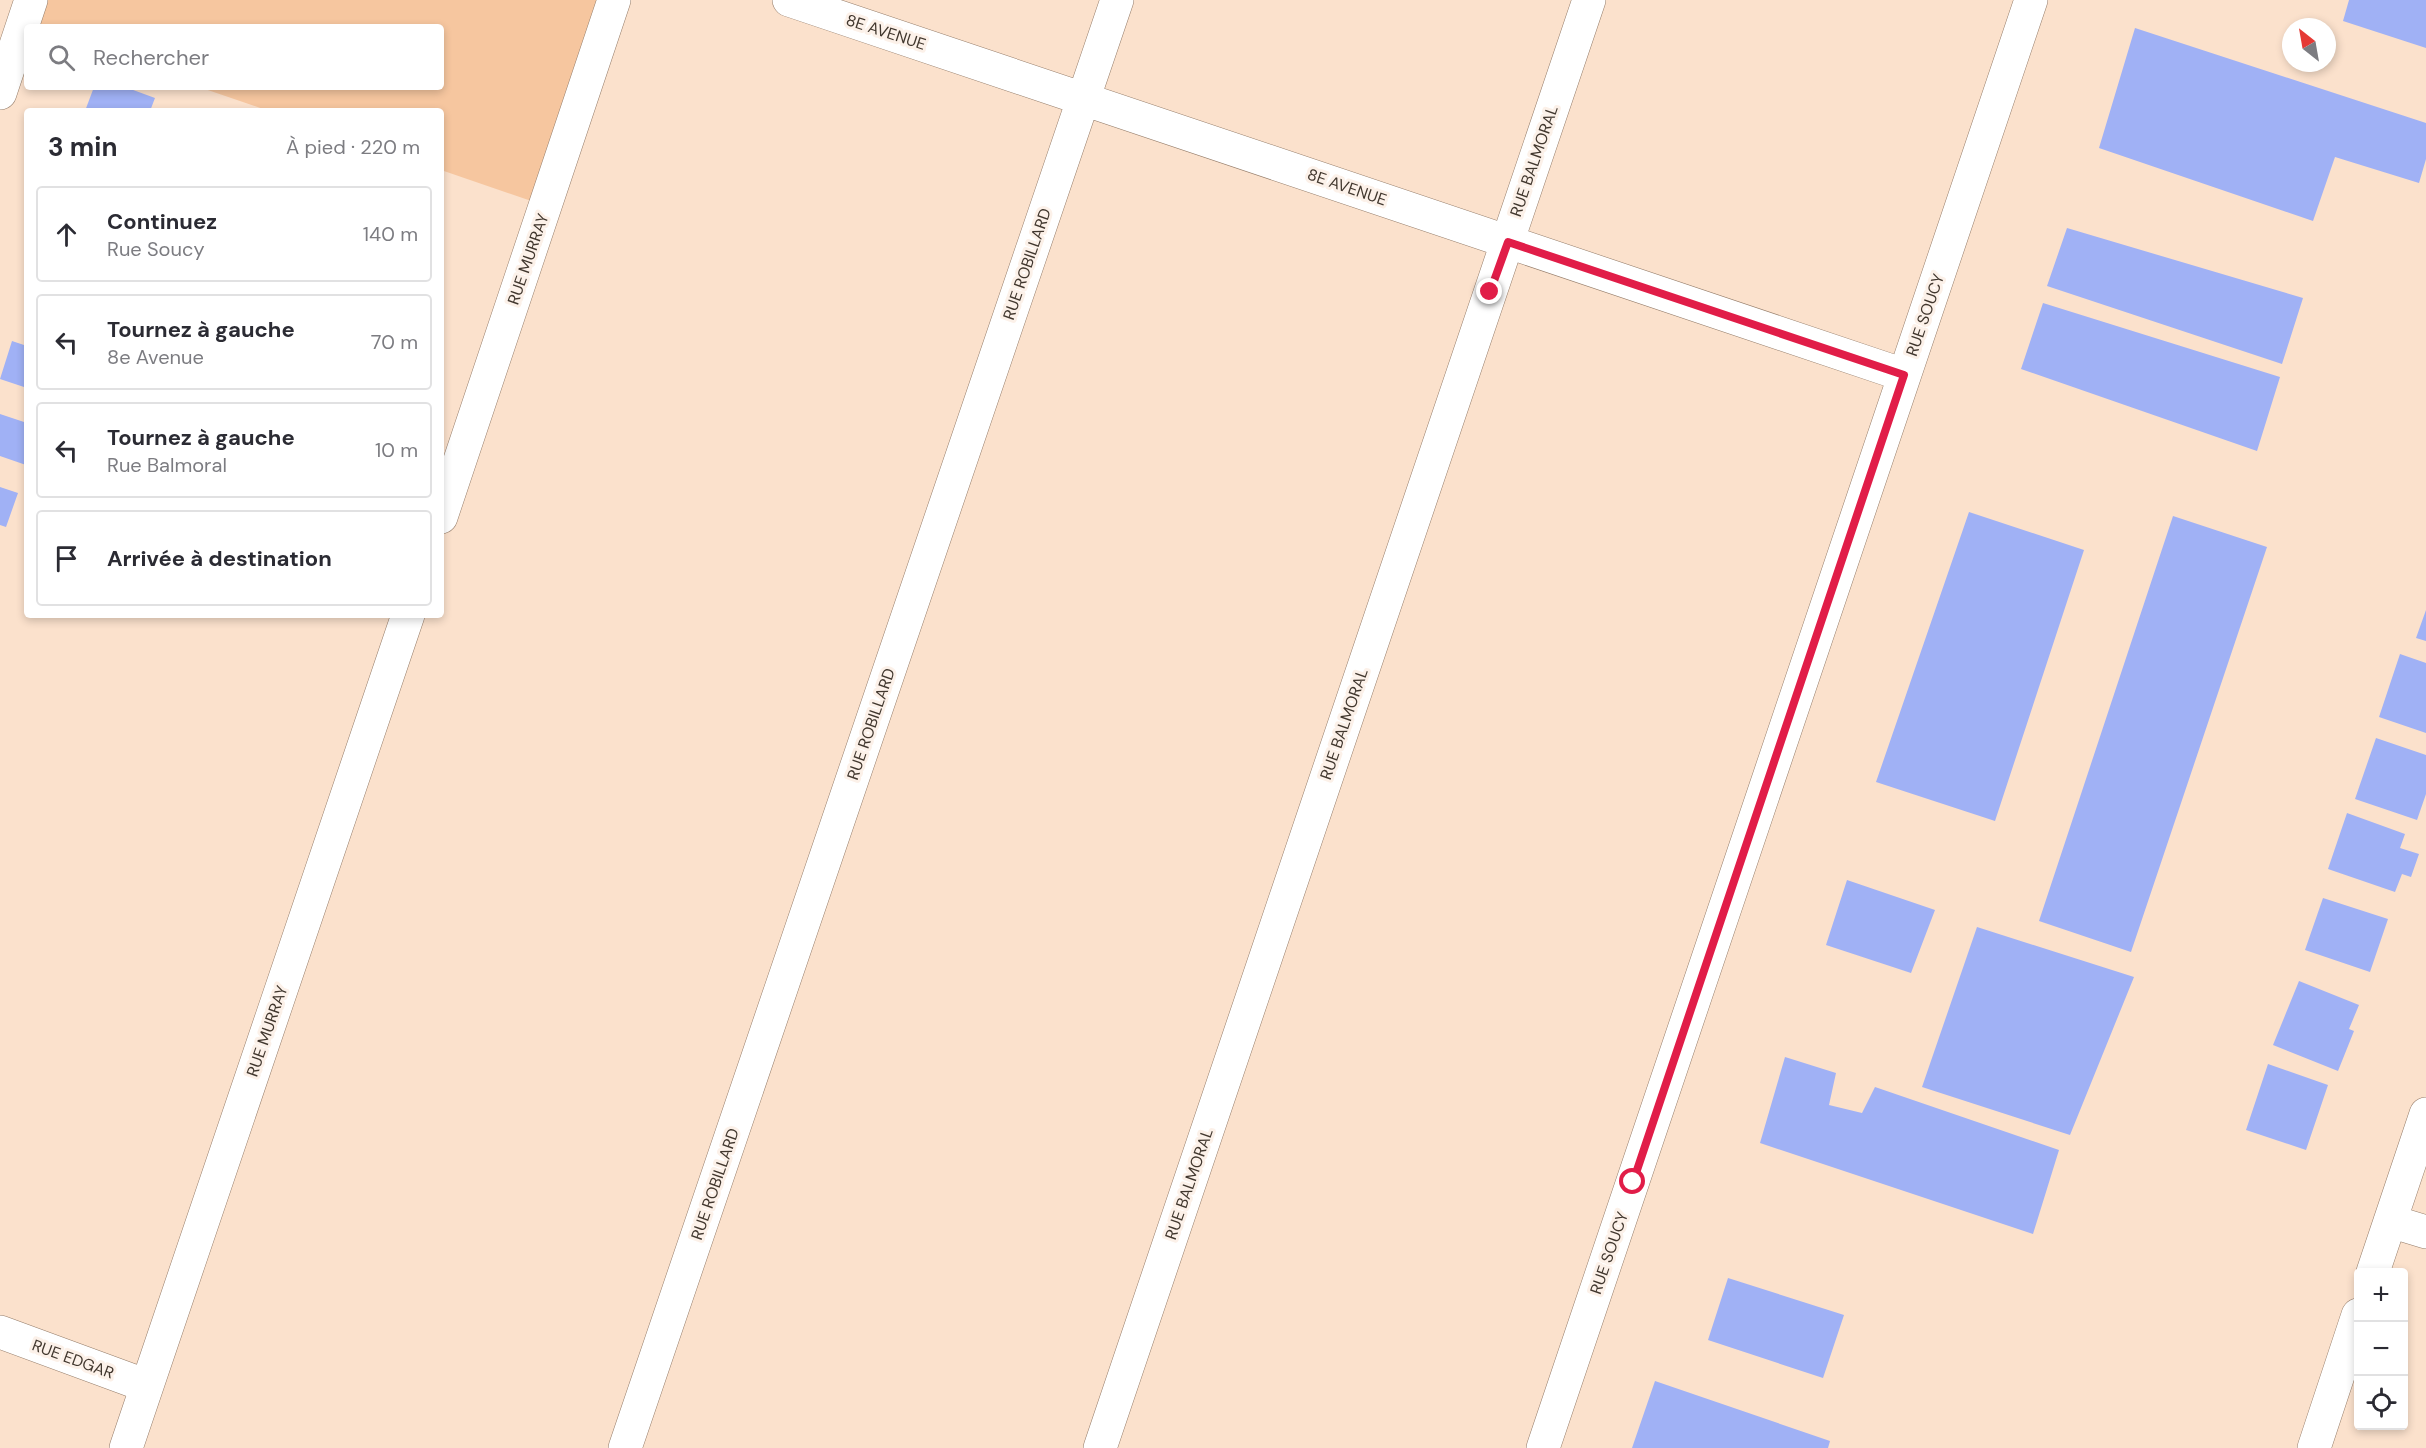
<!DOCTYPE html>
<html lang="fr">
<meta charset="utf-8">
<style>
body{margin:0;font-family:"DM Sans",sans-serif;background:#f7f7f7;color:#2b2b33}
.controls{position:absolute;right:18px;bottom:18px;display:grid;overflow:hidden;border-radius:6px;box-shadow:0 3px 9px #0003}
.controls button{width:54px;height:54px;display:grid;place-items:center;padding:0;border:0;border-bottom:2px solid #e1e1e2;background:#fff;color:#2b2b33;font:30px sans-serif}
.compass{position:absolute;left:2282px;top:18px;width:54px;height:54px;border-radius:50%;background:#fff;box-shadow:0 3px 9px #0003;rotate:329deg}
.stop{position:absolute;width:18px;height:18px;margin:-14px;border:4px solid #e11d48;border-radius:50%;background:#fff}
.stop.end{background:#e11d48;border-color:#fff;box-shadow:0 2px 6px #0008}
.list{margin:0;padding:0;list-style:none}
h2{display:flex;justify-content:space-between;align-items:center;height:78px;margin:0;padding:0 24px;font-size:26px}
h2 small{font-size:20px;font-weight:400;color:#7c7c81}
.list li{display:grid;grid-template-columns:39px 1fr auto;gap:18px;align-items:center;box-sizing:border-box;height:96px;margin:0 12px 12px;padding:0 12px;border:2px solid #e1e1e2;border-radius:6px}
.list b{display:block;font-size:22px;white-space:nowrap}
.list p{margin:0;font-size:20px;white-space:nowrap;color:#7c7c81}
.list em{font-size:20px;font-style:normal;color:#7c7c81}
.icon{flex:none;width:33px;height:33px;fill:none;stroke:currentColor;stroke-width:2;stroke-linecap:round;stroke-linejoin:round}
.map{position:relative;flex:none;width:2426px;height:1448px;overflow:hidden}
.search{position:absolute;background:#fff;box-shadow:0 3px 9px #0003;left:24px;top:24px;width:420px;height:66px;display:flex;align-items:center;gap:15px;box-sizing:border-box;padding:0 21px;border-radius:6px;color:#7c7c81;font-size:22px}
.panel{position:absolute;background:#fff;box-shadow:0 3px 9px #0003;left:24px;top:108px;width:420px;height:510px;border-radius:6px}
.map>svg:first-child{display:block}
</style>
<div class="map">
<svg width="2426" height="1448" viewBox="0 0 2426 1448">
<rect width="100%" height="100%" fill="#fbe1cc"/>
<!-- green -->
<path fill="#f6c69f" d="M 31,0 L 615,0 L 546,206 L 441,170 L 441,111 L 269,111 L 199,87 L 441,87 L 441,27 L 27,27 Z"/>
<!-- building -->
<path fill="#a0b1f5" d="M 2349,0 L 2426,0 L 2426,48 L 2343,21 Z
M 2135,28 L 2426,123 L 2426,159 L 2419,183 L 2335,157 L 2313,221 L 2099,148 Z
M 94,87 L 125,87 L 155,98 L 150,111 L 85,111 Z
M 2067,228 L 2303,298 L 2282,364 L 2047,286 Z
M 2043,303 L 2280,377 L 2257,451 L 2021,369 Z
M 12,341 L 27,346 L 27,388 L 0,379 Z
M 0,414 L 27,423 L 26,465 L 0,456 Z
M 0,487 L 18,493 L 6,527 L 0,525 Z
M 1969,512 L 2084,550 L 1995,821 L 1876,782 Z
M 2173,516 L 2267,547 L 2131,952 L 2039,921 Z
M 2426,610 L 2426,641 L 2416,638 Z
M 2400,654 L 2426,663 L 2426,733 L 2379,717 Z
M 2376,738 L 2426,755 L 2426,794 L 2417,820 L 2355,799 Z
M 2347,813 L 2405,834 L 2400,848 L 2419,854 L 2411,877 L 2402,874 L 2395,892 L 2328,869 Z
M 1847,880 L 1935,910 L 1911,973 L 1826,945 Z
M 2323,898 L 2388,919 L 2370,972 L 2305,950 Z
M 1977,927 L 2134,977 L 2070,1135 L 1922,1087 Z
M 2299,981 L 2359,1005 L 2349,1029 L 2354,1031 L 2338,1071 L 2273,1045 Z
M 1785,1057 L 1836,1073 L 1829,1105 L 1862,1113 L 1875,1087 L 2059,1150 L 2033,1234 L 1760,1143 Z
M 2268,1064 L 2328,1085 L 2306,1150 L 2246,1130 Z
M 1728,1278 L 1844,1315 L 1823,1378 L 1708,1340 Z
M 1655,1381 L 1830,1441 L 1828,1448 L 1632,1448 Z"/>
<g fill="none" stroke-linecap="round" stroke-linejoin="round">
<!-- minor casing -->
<g stroke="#957d6a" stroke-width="34">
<path id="minor" d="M 789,0 L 1904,375
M 0,93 L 31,0
M 441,517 L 614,0
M 2390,1221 L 2426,1232
M 2373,1272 L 2426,1114
M 0,1332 L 147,1386
M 126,1448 L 408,615
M 625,1448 L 1117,0
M 1100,1448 L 1589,0
M 1543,1448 L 2031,0
M 2314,1448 L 2358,1315"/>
</g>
<!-- minor -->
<use href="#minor" stroke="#fff" stroke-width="33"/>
</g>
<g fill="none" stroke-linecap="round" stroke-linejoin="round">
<!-- route -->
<path stroke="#e11d48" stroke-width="8" d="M 1490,292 L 1508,242 L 1904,375 L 1633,1182"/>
</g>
<g text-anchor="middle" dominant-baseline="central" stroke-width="6" stroke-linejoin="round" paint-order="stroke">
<!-- street labels -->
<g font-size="16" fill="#41372e" stroke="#fcf1e9">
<text transform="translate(886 32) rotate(18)">8E AVENUE</text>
<text transform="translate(1534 161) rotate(-71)">RUE BALMORAL</text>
<text transform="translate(1347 187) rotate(19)">8E AVENUE</text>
<text transform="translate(528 259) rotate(-71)">RUE MURRAY</text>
<text transform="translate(1027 264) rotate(-71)">RUE ROBILLARD</text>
<text transform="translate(1925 315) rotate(-71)">RUE SOUCY</text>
<text transform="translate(871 724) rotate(-71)">RUE ROBILLARD</text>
<text transform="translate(1344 724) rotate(-71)">RUE BALMORAL</text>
<text transform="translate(267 1031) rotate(-71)">RUE MURRAY</text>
<text transform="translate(715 1184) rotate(-71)">RUE ROBILLARD</text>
<text transform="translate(1189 1184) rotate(-71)">RUE BALMORAL</text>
<text transform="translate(1609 1253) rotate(-71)">RUE SOUCY</text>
<text transform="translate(73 1359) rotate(20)">RUE EDGAR</text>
</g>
</g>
</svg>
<div class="controls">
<button>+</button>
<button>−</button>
<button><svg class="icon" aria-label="locate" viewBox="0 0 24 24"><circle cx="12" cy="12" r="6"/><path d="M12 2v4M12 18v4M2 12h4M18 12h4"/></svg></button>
</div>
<svg class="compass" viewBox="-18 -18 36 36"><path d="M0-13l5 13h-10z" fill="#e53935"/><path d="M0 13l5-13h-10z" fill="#7c7c81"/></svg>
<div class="stop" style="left:1633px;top:1182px"></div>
<div class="stop end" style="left:1490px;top:292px"></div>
<div class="search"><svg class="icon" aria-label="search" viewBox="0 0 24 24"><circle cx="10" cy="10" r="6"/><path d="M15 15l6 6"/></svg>Rechercher</div>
<section class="panel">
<h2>3 min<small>À pied · 220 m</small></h2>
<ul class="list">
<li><svg class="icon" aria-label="ahead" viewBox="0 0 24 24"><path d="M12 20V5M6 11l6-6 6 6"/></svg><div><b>Continuez</b><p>Rue Soucy</p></div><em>140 m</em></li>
<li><svg class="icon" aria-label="left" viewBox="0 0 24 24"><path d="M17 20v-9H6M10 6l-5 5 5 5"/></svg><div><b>Tournez à gauche</b><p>8e Avenue</p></div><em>70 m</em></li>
<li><svg class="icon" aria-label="left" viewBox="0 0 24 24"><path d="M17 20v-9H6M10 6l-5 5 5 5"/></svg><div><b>Tournez à gauche</b><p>Rue Balmoral</p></div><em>10 m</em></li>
<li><svg class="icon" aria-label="arrive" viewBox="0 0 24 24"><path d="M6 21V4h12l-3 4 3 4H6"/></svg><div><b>Arrivée à destination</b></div></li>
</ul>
</section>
</div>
